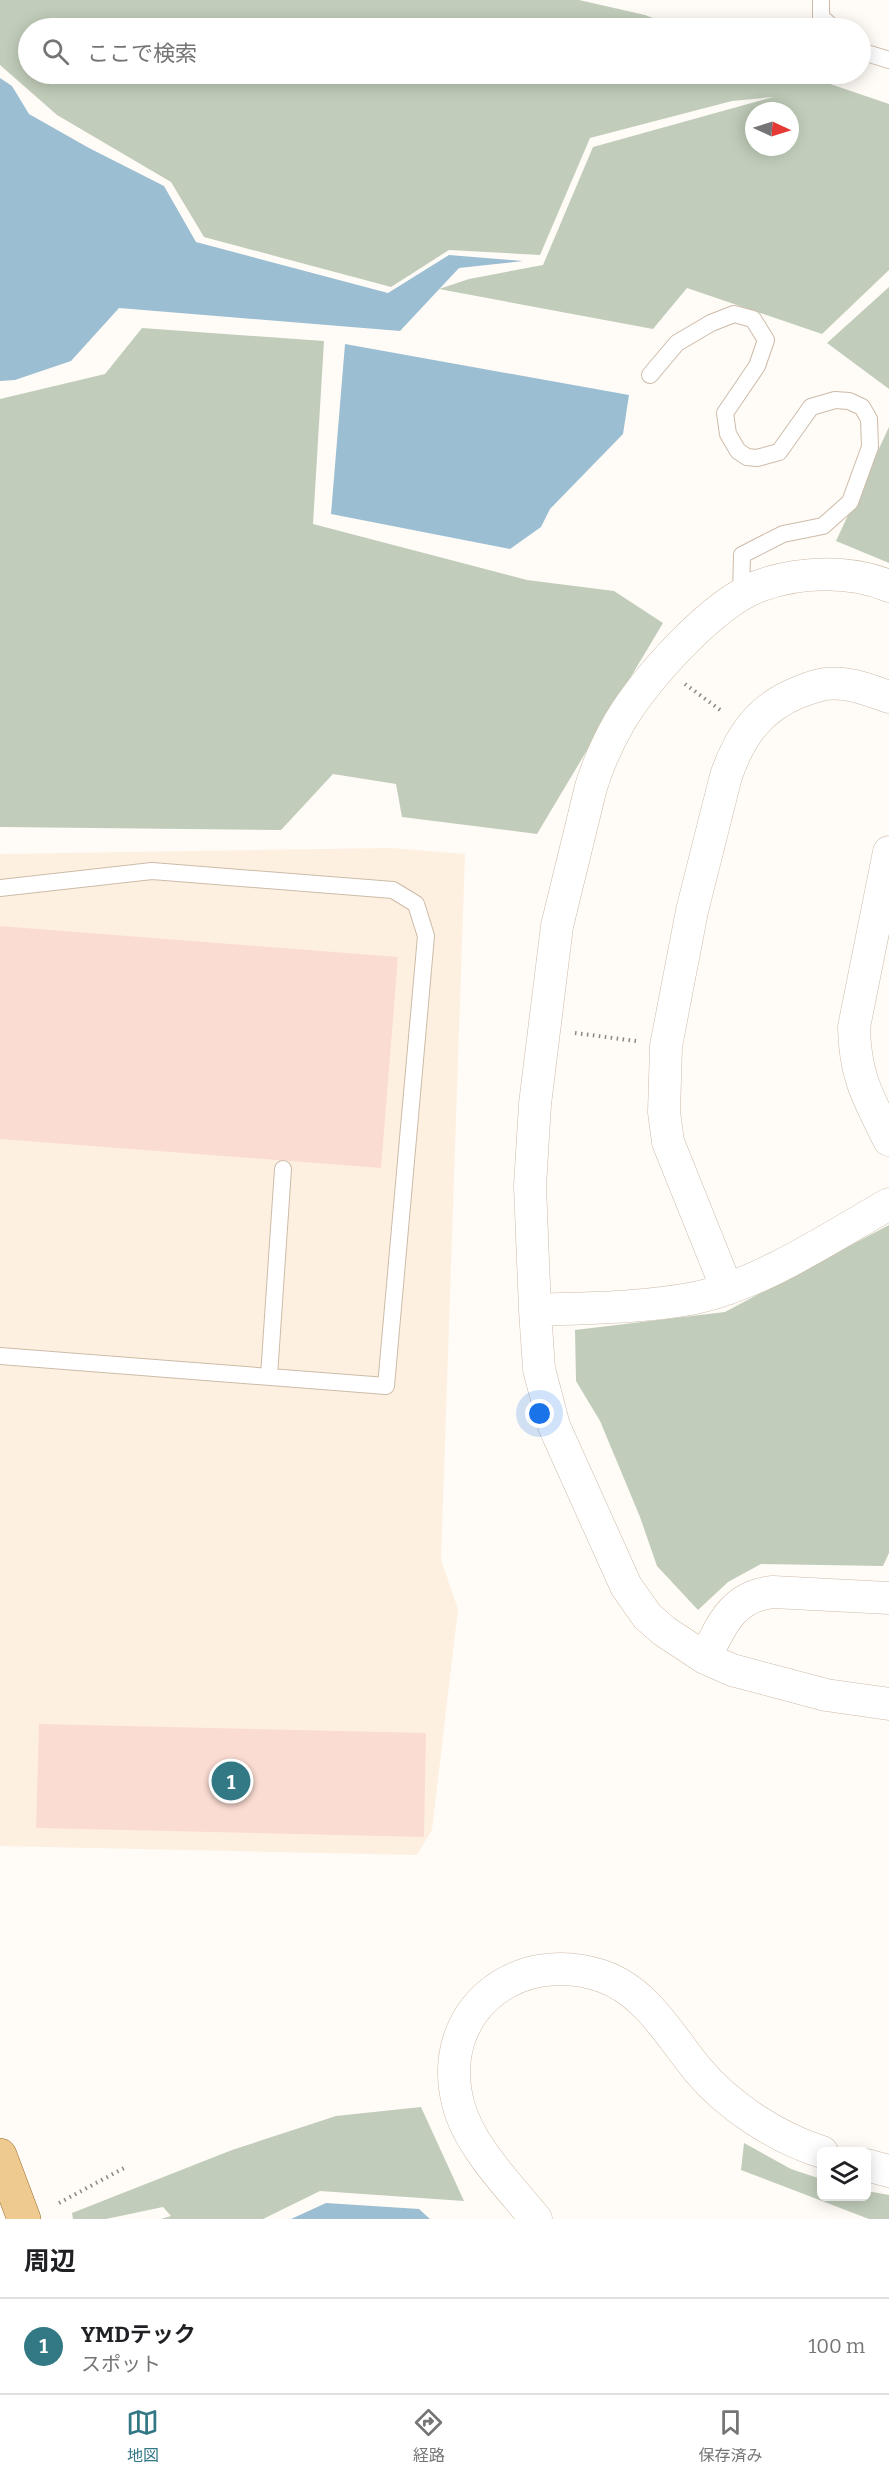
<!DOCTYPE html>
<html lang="ja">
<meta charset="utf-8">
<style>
body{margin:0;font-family:Bitter,"Noto Sans JP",serif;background:#f2f2f2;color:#202124}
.controls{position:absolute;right:18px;bottom:18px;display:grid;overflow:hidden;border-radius:9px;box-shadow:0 3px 15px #0003}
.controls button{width:54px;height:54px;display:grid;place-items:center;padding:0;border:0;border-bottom:2px solid #e0e0e0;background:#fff;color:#202124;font:30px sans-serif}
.compass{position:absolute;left:745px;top:102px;width:54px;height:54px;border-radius:50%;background:#fff;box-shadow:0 3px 15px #0003;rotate:94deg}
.you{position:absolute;left:540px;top:1414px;width:21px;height:21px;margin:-15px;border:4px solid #fff;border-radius:50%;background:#1a73e8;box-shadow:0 0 0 9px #1a73e833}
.badge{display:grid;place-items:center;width:39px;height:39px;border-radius:50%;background:#337985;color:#fff;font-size:20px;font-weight:700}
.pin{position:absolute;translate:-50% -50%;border:3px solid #fff;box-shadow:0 2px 6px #0006}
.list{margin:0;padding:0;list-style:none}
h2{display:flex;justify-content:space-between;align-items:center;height:78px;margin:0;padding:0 24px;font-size:26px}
h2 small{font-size:20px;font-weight:400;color:#757577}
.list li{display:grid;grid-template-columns:39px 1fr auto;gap:18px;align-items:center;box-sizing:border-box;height:96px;padding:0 24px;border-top:2px solid #e0e0e0}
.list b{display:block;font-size:22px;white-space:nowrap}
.list p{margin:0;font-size:20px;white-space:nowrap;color:#757577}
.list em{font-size:20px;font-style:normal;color:#757577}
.icon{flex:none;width:33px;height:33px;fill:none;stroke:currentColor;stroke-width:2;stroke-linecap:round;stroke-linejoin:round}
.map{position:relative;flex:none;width:889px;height:2219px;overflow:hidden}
.search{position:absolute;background:#fff;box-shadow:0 3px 15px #0003;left:18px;right:18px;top:18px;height:66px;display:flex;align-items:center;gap:15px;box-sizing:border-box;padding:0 21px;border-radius:33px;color:#757577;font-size:22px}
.sheet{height:174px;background:#fff}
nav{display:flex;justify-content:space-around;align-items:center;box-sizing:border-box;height:84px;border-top:2px solid #e0e0e0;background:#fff;font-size:16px;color:#757577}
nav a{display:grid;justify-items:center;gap:3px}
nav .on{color:#337985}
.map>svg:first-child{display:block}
</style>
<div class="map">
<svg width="889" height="2219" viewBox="0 0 889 2219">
<rect width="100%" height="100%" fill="#fffbf7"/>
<!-- built -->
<path fill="#fef0e0" d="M 391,848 L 465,854 L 441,1560 L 458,1609 L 432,1830 L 417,1855 L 0,1846 L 0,854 Z"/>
<!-- green -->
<path fill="#c1cdba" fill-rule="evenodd" d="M 0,0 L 579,0 L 645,15 L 680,28 L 28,28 L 28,74 L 801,74 L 889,104 L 889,270 L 822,334 L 687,288 L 653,329 L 439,289 L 469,279 L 543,265 L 593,147 L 773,97 L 732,101 L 590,138 L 540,255 L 449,250 L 391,287 L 204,237 L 171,182 L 57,115 L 0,65 ZM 754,111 L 790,111 L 790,147 L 754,147 Z
M 889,287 L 889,389 L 827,343 Z
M 142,328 L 324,341 L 313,524 L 527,580 L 614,591 L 663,623 L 537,834 L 402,817 L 396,784 L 333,774 L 281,830 L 0,827 L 0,399 L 105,374 Z
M 889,427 L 889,563 L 836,541 Z
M 889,1225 L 889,1553 L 883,1566 L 761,1564 L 728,1582 L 698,1610 L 657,1566 L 640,1517 L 600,1421 L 576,1381 L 575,1330 L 725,1312 Z
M 421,2107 L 464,2201 L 320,2191 L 263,2219 L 161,2219 L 171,2216 L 163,2207 L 106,2219 L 73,2219 L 72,2213 L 232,2150 L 336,2116 Z
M 744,2143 L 791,2169 L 821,2179 L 822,2196 L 866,2196 L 867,2191 L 889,2195 L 889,2219 L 869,2219 L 741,2170 Z"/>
<!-- water -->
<path fill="#9bbed2" d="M 0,78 L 12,86 L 29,114 L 89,148 L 164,186 L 196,242 L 388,293 L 449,255 L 523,261 L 459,268 L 400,331 L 119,308 L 71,361 L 15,380 L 0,381 Z
M 345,344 L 629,395 L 623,434 L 550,509 L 541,527 L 510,549 L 331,514 Z
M 326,2203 L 419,2209 L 430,2219 L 291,2219 Z"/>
<!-- building -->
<path fill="#fbdcd2" d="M 0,926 L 398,957 L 381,1168 L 0,1139 Z
M 39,1724 L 426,1733 L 424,1837 L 36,1828 Z"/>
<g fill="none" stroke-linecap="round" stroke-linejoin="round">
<!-- service casing -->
<g stroke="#cdbba8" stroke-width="18">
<path id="service" d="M 821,0 L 821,17 L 833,28
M 860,51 L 889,60
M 650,375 L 677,343 L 711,323 L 734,314 L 753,319 L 766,340 L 757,366 L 725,413 L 728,434 L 738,451 L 747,457 L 757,458 L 779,452 L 811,407 L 835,400 L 849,401 L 862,407 L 869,419 L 870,447 L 850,502 L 823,526 L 783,534 L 742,555 L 741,596
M 0,888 L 152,871 L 393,890 L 416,904 L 426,936 L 386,1386 L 0,1356
M 269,1376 L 283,1169"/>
</g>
<!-- minor casing -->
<g stroke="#cdbba8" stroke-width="33">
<path id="minor" d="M 889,586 C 849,570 800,571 759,586 C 712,604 647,677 620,721 C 608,742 598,764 591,787 L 557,926 L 535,1104 L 530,1186 L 535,1310 L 539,1369 L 554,1426 L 626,1586 L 647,1616 L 664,1631 L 705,1658 L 732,1670 L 826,1695 L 889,1704
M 889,852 L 854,1027 C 855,1077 868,1097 889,1140
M 727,1289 L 668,1142 L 664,1112 L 666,1046 L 692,911 L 726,776 C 740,736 759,708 799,692 C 807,689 817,685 826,684 C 848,681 869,690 889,697
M 535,1310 C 588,1308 643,1308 695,1298 C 761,1284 831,1237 889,1204
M 705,1658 C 721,1626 732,1596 773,1592 L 889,1598
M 866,2165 L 889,2171
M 536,2219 C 509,2186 468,2145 458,2103 C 435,2012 516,1947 602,1976 C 646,1991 670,2036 698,2070 C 728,2106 777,2138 822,2152"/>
</g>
<!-- primary casing -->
<g stroke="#997031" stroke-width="34">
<path id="primary" d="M 0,2155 L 24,2219"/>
</g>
<!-- path -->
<path stroke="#8b8682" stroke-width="4" stroke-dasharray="1.5 4.5" stroke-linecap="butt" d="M 685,684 L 723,712
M 575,1033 L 636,1041
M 59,2203 L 124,2168"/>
<!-- service -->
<use href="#service" stroke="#fff" stroke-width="16"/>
<!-- minor -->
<use href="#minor" stroke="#fff" stroke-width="32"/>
<!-- primary -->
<use href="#primary" stroke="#eeca91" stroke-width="33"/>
</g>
</svg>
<div class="controls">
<button><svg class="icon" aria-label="layers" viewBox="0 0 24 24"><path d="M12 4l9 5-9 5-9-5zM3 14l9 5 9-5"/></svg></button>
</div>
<svg class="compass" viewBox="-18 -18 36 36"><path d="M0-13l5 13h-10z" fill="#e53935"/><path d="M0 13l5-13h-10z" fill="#757577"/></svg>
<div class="you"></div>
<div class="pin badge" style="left:231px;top:1781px">1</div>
<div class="search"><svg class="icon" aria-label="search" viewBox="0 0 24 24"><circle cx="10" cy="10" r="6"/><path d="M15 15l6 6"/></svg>ここで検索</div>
</div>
<section class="sheet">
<h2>周辺<small></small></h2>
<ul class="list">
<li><span class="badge">1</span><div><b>YMDテック</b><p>スポット</p></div><em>100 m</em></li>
</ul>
</section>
<nav>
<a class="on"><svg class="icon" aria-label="map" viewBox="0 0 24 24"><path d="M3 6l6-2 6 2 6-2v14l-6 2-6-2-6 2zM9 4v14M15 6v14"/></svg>地図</a>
<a><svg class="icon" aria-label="directions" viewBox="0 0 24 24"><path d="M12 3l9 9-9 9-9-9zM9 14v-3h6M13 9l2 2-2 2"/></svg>経路</a>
<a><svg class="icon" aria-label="saved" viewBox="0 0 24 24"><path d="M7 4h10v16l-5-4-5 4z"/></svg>保存済み</a>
</nav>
